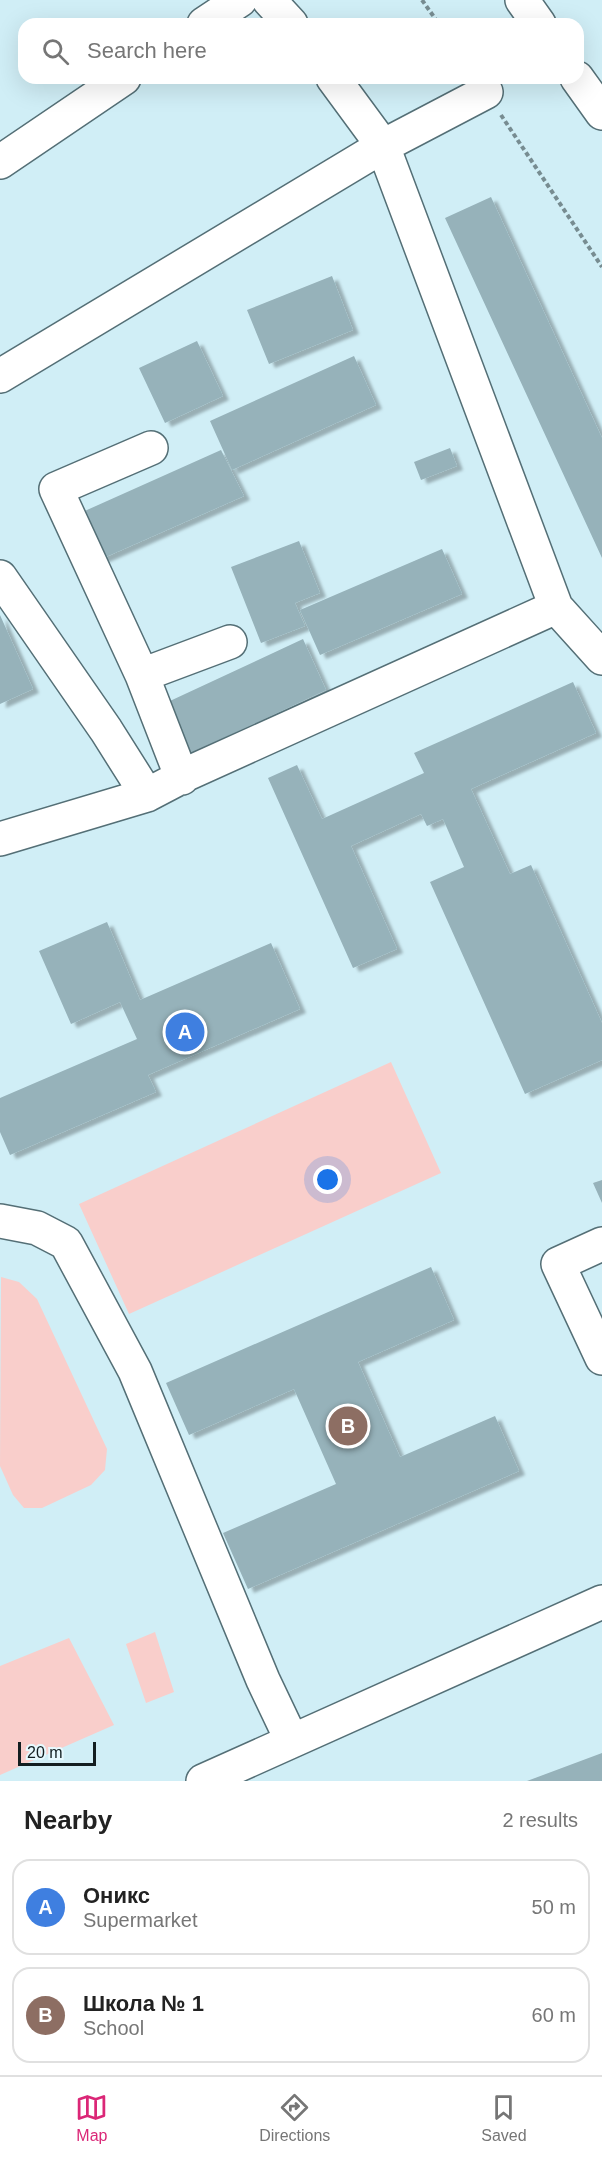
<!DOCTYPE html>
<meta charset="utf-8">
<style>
body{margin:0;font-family:Helvetica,sans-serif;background:#f6f6f6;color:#222}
.scale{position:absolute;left:18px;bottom:15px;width:78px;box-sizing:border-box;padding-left:6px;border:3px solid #131e21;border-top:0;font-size:16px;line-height:21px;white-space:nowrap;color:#131e21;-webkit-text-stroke:4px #e7f9fe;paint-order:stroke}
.you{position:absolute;left:328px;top:1180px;width:21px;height:21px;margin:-15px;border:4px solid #fff;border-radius:50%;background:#1a73e8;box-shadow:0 0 0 9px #1a73e833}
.badge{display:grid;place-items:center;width:39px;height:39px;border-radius:50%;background:#db2777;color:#fff;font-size:20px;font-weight:700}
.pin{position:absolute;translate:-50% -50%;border:3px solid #fff;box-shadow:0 2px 6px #0006}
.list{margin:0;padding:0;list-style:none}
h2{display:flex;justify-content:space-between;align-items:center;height:78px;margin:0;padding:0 24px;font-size:26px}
h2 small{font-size:20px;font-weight:400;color:#767676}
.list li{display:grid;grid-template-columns:39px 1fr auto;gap:18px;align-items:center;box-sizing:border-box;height:96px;margin:0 12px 12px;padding:0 12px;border:2px solid #e0e0e0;border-radius:18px}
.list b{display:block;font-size:22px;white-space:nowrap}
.list p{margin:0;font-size:20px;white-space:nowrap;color:#767676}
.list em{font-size:20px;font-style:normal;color:#767676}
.icon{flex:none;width:33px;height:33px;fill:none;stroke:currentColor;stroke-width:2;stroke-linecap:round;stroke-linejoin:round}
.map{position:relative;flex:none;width:602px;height:1781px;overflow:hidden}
.search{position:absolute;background:#fff;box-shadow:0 6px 24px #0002;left:18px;right:18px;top:18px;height:66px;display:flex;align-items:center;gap:15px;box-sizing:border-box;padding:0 21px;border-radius:18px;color:#767676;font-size:22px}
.sheet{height:294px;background:#fff}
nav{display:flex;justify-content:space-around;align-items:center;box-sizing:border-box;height:84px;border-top:2px solid #e0e0e0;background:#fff;font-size:16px;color:#767676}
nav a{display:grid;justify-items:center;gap:3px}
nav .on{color:#db2777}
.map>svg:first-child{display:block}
</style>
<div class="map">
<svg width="602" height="1781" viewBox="0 0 602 1781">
<defs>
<filter id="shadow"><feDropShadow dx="6" dy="4" stdDeviation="1.5" flood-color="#0004"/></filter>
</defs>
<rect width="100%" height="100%" fill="#d0eef6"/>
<!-- green -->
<path fill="#f9cecb" d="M 391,1062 L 441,1173 L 129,1314 L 79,1204 Z
M 1,1277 L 19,1282 L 37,1299 L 107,1449 L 105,1470 L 91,1485 L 42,1508 L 24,1508 L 13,1495 L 0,1466 Z
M 155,1632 L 174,1692 L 146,1703 L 126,1644 Z
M 69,1638 L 114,1725 L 0,1775 L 0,1666 Z"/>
<!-- building -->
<path fill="#96b2ba" filter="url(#shadow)" d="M 491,197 L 602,438 L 602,558 L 445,218 Z
M 332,276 L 353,330 L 269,364 L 247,310 Z
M 197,341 L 223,396 L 165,423 L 139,368 Z
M 354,356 L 376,405 L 232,470 L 210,421 Z
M 450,448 L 457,466 L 421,480 L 414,462 Z
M 221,450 L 244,496 L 99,560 L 78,514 Z
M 299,541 L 320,593 L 295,603 L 305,626 L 261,643 L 231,567 Z
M 442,549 L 462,594 L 320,655 L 300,610 Z
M 0,615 L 33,689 L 0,704 Z
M 303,639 L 326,690 L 181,758 L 157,707 Z
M 573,682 L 596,733 L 471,789 L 510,874 L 531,865 L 602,1023 L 602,1060 L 525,1094 L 430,882 L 464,867 L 443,819 L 427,826 L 421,814 L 351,846 L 397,949 L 353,968 L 268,778 L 297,765 L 322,819 L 424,773 L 414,753 Z
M 107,922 L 140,1000 L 271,943 L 300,1009 L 148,1075 L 156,1092 L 10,1155 L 0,1132 L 0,1098 L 137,1039 L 120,1002 L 71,1024 L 39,951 Z
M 602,1180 L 602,1203 L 593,1183 Z
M 431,1267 L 454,1320 L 358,1362 L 400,1457 L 495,1416 L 519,1471 L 248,1589 L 223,1533 L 336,1484 L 294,1389 L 189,1435 L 166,1383 Z
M 602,1753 L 602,1781 L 527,1781 Z"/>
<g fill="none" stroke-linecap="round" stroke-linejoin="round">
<!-- minor casing -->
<g stroke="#546f76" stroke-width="36">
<path id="minor" d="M 269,0 L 291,24
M 522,0 L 539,24
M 204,24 L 240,0
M 333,78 L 383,146 L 556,607 L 602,658
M 577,78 L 602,113
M 0,162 L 124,78
M 0,376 L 383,146 L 486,92
M 151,448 L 56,489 L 142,675 L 182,778
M 0,577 L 106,730 L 147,795
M 142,675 L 230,642
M 0,839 L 147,795 L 189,773 L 556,607
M 0,1221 L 37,1228 L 66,1243 L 135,1371 L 263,1680 L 292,1741
M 602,1244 L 558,1264 L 602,1358
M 203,1781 L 602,1602"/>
</g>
<!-- path -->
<path stroke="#778c91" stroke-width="4" stroke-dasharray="4.5 3" stroke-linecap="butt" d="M 422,0 L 439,24
M 501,115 L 602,267"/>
<!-- minor -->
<use href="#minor" stroke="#fff" stroke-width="33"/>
</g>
</svg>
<div class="scale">20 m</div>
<div class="you"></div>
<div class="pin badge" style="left:185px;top:1032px;background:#3f7fe0">A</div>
<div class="pin badge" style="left:348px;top:1426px;background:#8d6e63">B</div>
<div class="search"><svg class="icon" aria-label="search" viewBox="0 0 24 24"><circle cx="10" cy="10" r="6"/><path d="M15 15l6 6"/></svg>Search here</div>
</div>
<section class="sheet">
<h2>Nearby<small>2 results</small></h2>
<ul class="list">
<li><span class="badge" style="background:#3f7fe0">A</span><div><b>Оникс</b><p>Supermarket</p></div><em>50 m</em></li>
<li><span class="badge" style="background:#8d6e63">B</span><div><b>Школа № 1</b><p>School</p></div><em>60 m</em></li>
</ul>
</section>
<nav>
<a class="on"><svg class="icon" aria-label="map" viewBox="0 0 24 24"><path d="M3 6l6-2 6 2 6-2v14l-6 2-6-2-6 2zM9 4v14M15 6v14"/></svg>Map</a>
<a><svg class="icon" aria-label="directions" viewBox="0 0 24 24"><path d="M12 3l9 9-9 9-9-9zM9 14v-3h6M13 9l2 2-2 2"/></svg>Directions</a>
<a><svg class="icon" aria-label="saved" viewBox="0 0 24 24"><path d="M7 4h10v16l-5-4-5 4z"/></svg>Saved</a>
</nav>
